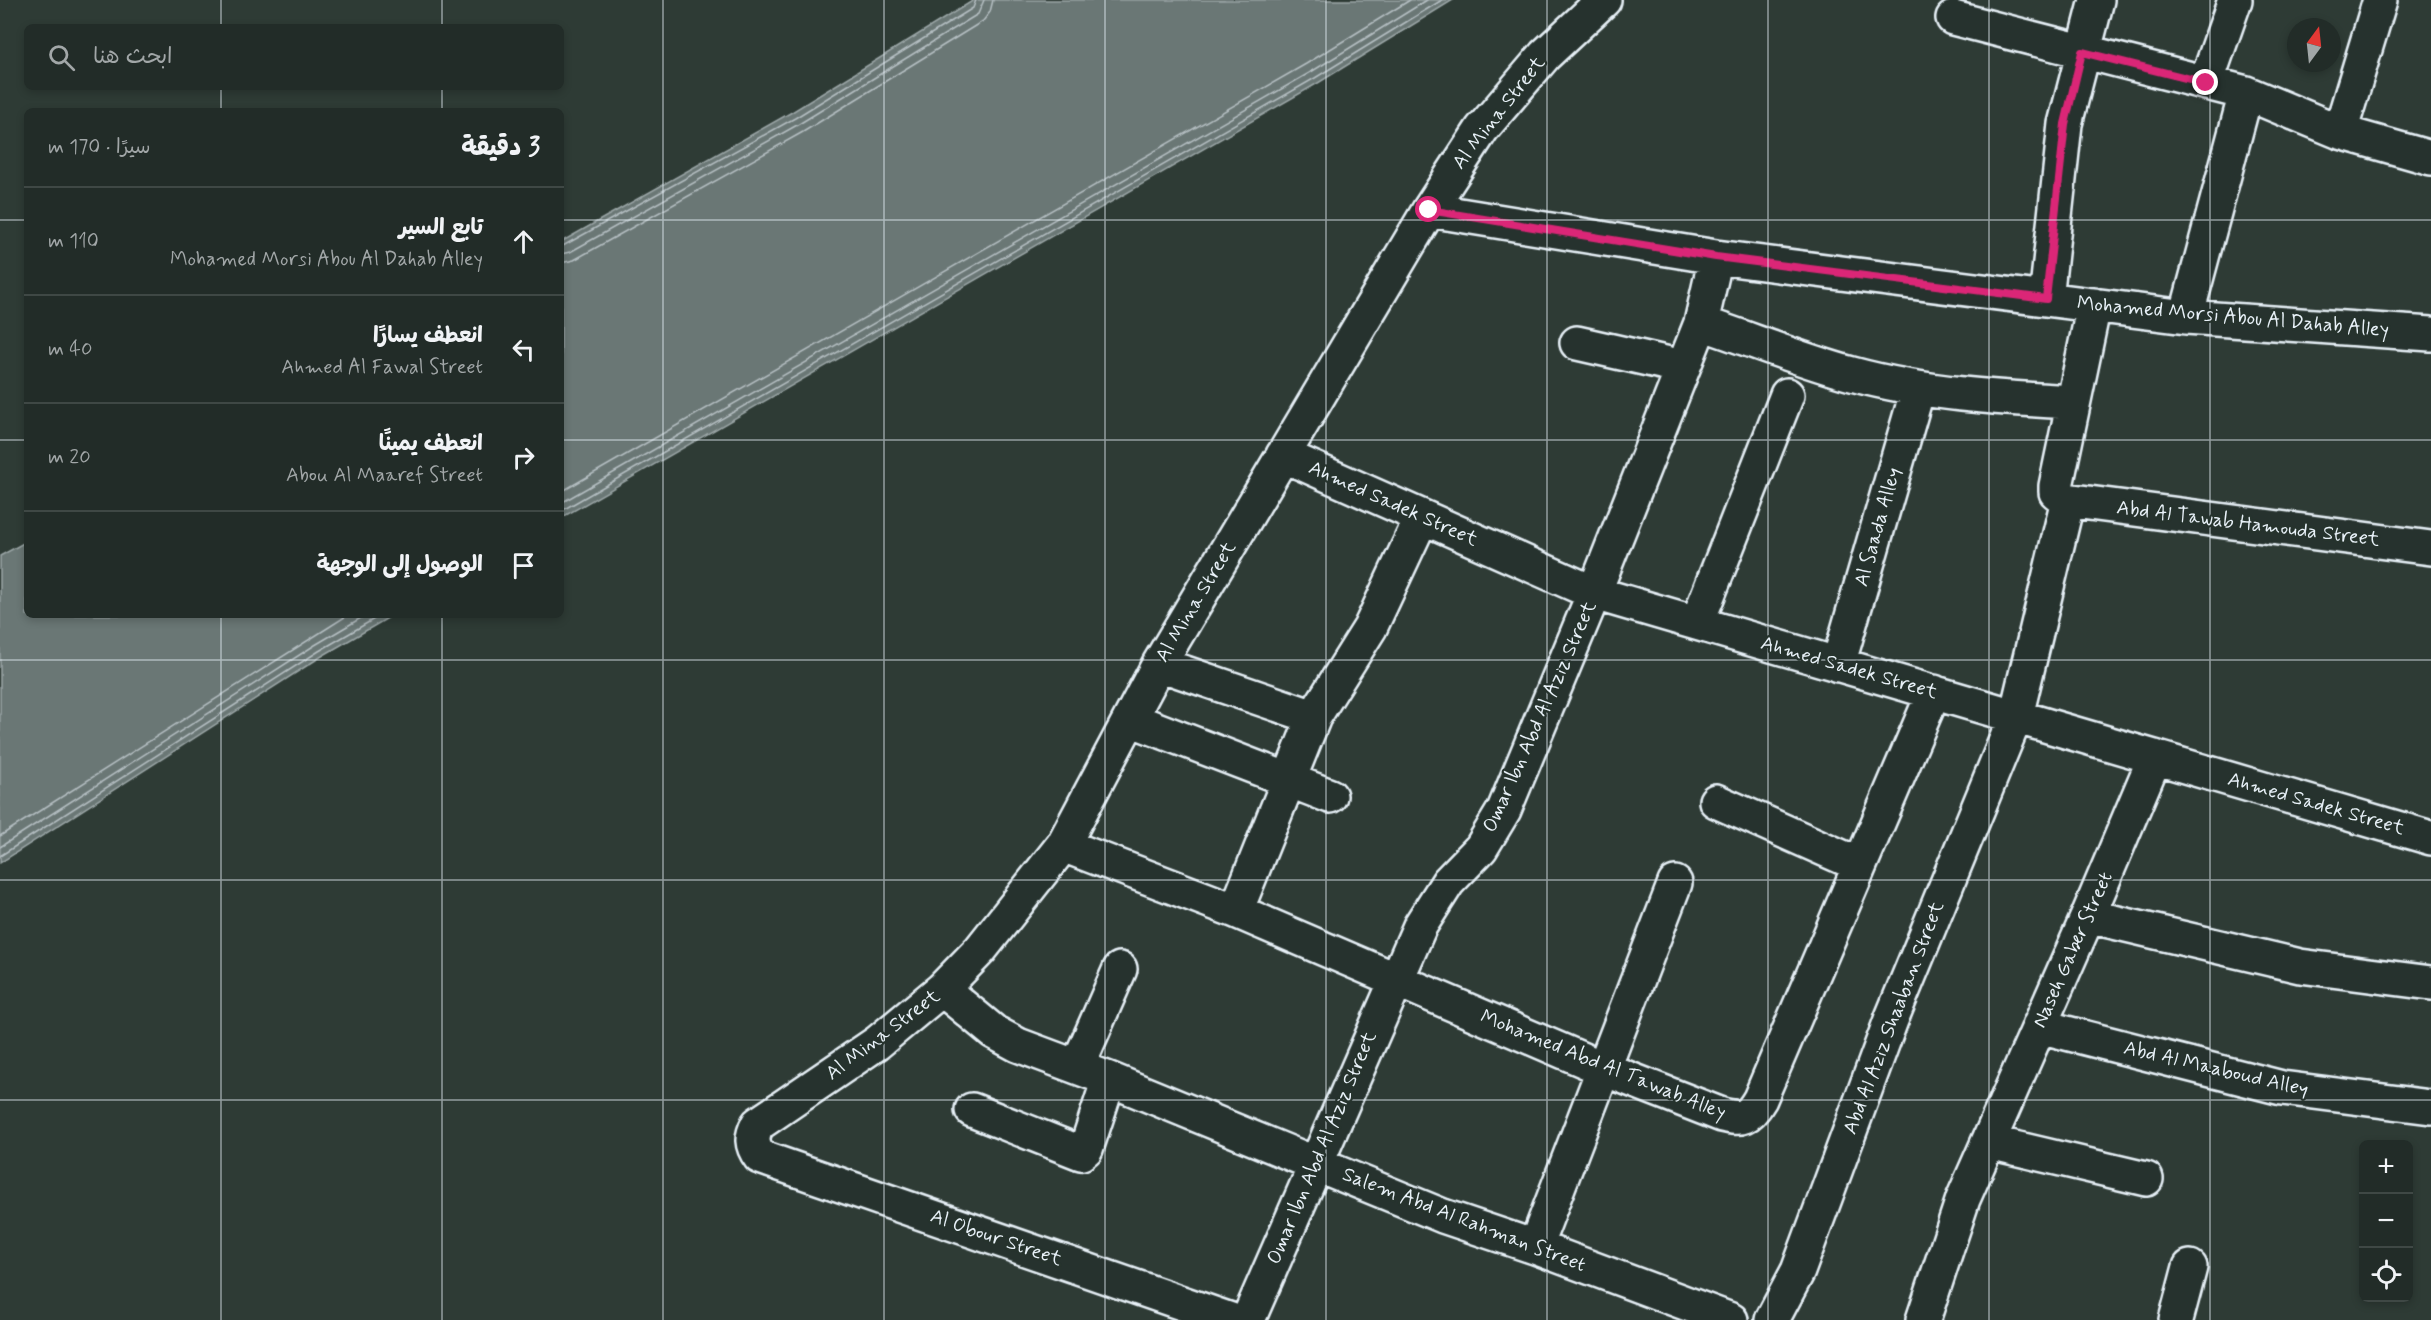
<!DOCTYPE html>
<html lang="ar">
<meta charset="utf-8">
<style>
body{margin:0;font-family:Mynerve,"Playpen Sans Arabic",sans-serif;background:#2e3834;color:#f1f3f6;direction:rtl}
.controls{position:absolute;right:18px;bottom:18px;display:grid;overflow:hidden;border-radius:9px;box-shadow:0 3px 9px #0003}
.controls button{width:54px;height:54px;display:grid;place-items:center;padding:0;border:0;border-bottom:2px solid #3f4845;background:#222c28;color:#f1f3f6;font:30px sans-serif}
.compass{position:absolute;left:2287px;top:18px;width:54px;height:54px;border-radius:50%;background:#222c28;box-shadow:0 3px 9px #0003;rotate:15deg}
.stop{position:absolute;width:18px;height:18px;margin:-14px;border:4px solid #db2777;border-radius:50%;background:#fff}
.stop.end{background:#db2777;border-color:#fff;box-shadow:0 2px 6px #0008}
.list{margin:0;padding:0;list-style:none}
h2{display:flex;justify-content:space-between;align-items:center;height:78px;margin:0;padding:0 24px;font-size:26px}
h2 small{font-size:20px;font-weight:400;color:#a2a7a8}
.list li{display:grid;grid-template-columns:39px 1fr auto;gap:18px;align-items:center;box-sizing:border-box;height:108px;padding:0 24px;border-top:2px solid #3f4845}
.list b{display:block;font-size:22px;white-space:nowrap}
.list p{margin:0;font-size:20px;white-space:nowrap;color:#a2a7a8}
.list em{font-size:20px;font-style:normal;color:#a2a7a8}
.icon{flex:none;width:33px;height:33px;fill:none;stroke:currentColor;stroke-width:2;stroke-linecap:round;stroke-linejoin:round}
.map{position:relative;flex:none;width:2431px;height:1320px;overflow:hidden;direction:ltr}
.search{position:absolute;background:#222c28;box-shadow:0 3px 9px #0003;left:24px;top:24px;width:540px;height:66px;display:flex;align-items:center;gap:15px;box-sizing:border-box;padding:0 21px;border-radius:9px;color:#a2a7a8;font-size:22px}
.panel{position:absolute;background:#222c28;box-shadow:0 3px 9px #0003;left:24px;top:108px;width:540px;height:510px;border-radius:9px;direction:rtl}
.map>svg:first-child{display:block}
</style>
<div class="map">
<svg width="2431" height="1320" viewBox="0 0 2431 1320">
<rect width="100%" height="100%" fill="#2e3b35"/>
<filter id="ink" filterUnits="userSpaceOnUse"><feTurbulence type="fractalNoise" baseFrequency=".0167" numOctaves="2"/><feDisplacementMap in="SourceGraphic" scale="12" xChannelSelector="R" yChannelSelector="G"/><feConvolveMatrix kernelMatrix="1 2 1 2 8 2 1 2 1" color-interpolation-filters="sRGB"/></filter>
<g filter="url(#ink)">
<!-- water -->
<path fill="#6b7775" stroke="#9da8a9" stroke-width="1.5" d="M 974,0 L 1453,0 L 1318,83 L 561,518 L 561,242 L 792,112 Z
M 27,541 L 27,615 L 393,615 L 322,656 L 0,863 L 0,556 Z"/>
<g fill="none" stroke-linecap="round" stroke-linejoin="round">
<!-- shore -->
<path stroke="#b6c0c4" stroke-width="1.5" d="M 561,247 L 795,118 L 973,8 L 976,0
M 561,254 L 570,252 L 799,124 L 978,14 L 984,0
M 561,263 L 574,260 L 803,132 L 983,21 L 990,12 L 993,0
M 561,492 L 1306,64 L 1410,0
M 561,503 L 1311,72 L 1427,0
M 561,511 L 1315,78 L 1442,0
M 0,836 L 348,615
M 0,847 L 315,645 L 366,615
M 0,856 L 319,651 L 381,615"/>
<!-- minor casing -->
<g stroke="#e8f1f8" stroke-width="38">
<path id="minor" d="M 1953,18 L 2246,93 L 2340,132 L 2431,158
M 2206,83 L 2235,0
M 2340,132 L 2380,0
M 1429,210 L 1716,257 L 2186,317 L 2431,334
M 2046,299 L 2065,124 L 2097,0
M 2186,317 L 2246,93
M 1701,323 C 1752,340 1801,360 1852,374 C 1925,394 1999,398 2073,402
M 1577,343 L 1683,367
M 1283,455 L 1594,593 L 2431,838
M 2066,500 L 2431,548
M 1697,623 L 1787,395
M 1159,664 L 1314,717
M 1838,665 L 1918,389
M 1130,719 L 1330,796
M 1716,801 L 1860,865
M 1063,845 L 1236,911 L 1604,1069 L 1722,1115 C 1743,1120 1749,1118 1760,1099 L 1934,692
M 1236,911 L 1314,717 L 1370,628 L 1422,517
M 2088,916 L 2300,966 L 2431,983
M 942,989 L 994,1032 L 1018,1045 L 1109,1079 L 1443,1216 L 1535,1247 L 1731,1320
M 2039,1026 L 2282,1088 L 2431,1107
M 1077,1067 L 1120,969
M 972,1110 L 1081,1153 L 1086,1149 L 1109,1079
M 1989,1142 L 2146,1179
M 1535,1247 L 1675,883
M 1231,1320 L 760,1157 C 751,1145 751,1137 758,1124 L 877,1043 L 942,989 L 980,950 L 1063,845 L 1159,664 L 1429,210 L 1482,129 L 1545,55 L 1604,0
M 1248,1320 L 1420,926 L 1448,882 L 1481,848 L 1504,810 L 1594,593 L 1701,323 L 1716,257
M 1772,1320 L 1798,1271 L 1891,1020 L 2016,716 L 2066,508 L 2066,500 L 2056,492 L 2056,486 L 2094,305
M 1923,1320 L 1963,1199 L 2088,916 L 2155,757
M 2176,1320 L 2190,1267"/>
</g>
<!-- minor -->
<use href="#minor" stroke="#26332d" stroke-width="33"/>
</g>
</g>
<g fill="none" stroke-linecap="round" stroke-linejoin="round" filter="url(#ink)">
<!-- route -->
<path stroke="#db2777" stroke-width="8" d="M 1429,210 L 1716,257 L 2046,299 L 2065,124 L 2082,52 L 2206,83"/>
</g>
<!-- grid -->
<path fill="none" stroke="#e8f1f8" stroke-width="1.5" stroke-opacity="0.55" d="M 221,0 L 221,27M 442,0 L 442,27M 663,0 L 663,1320M 884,0 L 884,1320M 1105,0 L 1105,1320M 1326,0 L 1326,1320M 1547,0 L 1547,1320M 1768,0 L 1768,1320M 1989,0 L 1989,1320M 2210,0 L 2210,1320M 221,87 L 221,111M 442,87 L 442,111M 0,220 L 27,220M 561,220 L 2431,220M 0,440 L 27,440M 561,440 L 2431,440M 221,615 L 221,1320M 442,615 L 442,1320M 0,660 L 2431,660M 0,880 L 2431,880M 0,1100 L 2431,1100"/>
<g text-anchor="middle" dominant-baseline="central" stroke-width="4.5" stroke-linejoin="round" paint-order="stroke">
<!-- street labels -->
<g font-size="20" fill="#e8f1f8" stroke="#26332d">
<text transform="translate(1499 113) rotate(-52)">Al Mina Street</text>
<text transform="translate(2233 317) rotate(5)">Mohamed Morsi Abou Al Dahab Alley</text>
<text transform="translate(1393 504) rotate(24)">Ahmed Sadek Street</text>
<text transform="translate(2248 524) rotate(7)">Abd Al Tawab Hamouda Street</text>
<text transform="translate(1878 527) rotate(-74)">Al Saada Alley</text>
<text transform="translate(1196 602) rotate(-59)">Al Mina Street</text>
<text transform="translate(1849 668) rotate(16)">Ahmed Sadek Street</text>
<text transform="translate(1540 717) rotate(-66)">Omar Ibn Abd Al Aziz Street</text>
<text transform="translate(2316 804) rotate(16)">Ahmed Sadek Street</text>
<text transform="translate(2073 950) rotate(-66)">Naseh Gaber Street</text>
<text transform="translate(1894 1018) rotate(-69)">Abd Al Aziz Shaaban Street</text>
<text transform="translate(883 1035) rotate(-37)">Al Mina Street</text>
<text transform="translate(1603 1065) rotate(22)">Mohamed Abd Al Tawab Alley</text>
<text transform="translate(2216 1069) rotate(13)">Abd Al Maaboud Alley</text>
<text transform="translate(1322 1148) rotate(-67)">Omar Ibn Abd Al Aziz Street</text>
<text transform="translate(1464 1220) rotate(21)">Salem Abd Al Rahman Street</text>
<text transform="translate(996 1238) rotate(19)">Al Obour Street</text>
</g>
</g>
</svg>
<div class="controls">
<button>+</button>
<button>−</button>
<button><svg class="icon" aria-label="locate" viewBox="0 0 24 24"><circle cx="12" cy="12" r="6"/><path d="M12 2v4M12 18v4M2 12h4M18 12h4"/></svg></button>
</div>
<svg class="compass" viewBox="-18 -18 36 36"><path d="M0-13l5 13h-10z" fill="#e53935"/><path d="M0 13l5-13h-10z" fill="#a2a7a8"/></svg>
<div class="stop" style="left:1429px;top:210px"></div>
<div class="stop end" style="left:2206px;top:83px"></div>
<div class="search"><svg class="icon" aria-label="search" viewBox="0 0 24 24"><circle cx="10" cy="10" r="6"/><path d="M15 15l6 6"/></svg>ابحث هنا</div>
<section class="panel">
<h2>3 دقيقة<small>سيرًا · 170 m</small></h2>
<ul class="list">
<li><svg class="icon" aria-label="ahead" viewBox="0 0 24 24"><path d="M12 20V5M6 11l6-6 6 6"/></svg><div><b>تابع السير</b><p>Mohamed Morsi Abou Al Dahab Alley</p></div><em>110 m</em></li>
<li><svg class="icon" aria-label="left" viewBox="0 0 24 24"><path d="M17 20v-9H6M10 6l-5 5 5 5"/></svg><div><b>انعطف يسارًا</b><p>Ahmed Al Fawal Street</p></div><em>40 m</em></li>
<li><svg class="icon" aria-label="right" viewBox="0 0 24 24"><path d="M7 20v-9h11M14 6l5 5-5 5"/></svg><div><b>انعطف يمينًا</b><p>Abou Al Maaref Street</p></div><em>20 m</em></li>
<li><svg class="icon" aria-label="arrive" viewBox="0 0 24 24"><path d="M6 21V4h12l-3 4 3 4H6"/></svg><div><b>الوصول إلى الوجهة</b></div></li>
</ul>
</section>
</div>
